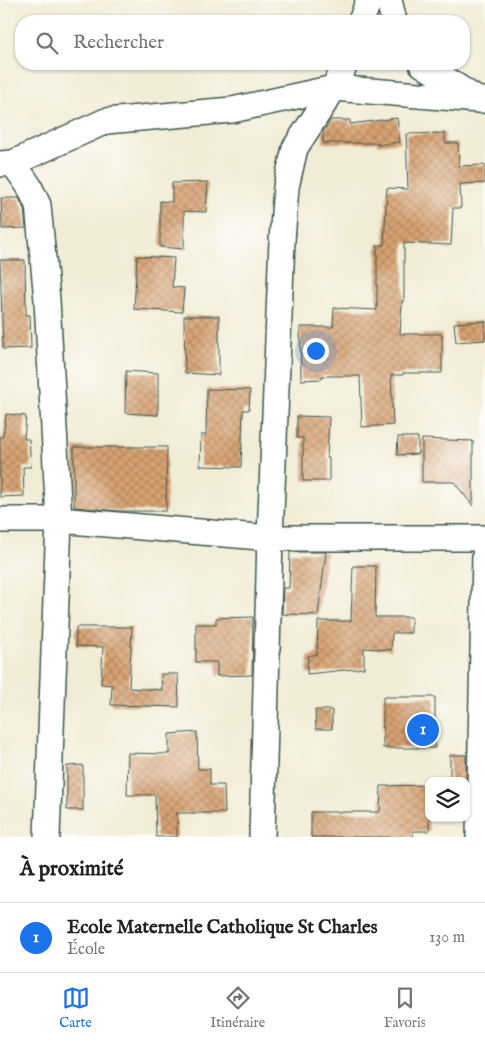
<!DOCTYPE html>
<html lang="fr">
<meta charset="utf-8">
<style>
body{margin:0;font-family:"IM FELL English",serif;background:#f6f6f6;color:#222}
.controls{position:absolute;right:15px;bottom:15px;display:grid;overflow:hidden;border-radius:10px;box-shadow:0 1px 4px #0004}
.controls button{width:45px;height:45px;display:grid;place-items:center;padding:0;border:0;border-bottom:1px solid #e0e0e0;background:#fff;color:#222;font:25px sans-serif}
.you{position:absolute;left:315px;top:350px;width:18px;height:18px;margin:-12px;border:4px solid #fff;border-radius:50%;background:#1a73e8;box-shadow:0 0 0 8px #1a73e833}
.badge{display:grid;place-items:center;width:32px;height:32px;border-radius:50%;background:#1a73e8;color:#fff;font-size:16px;font-weight:700}
.pin{position:absolute;translate:-50% -50%;border:2px solid #fff;box-shadow:0 1px 5px #0006}
.list{margin:0;padding:0;list-style:none}
h2{display:flex;justify-content:space-between;align-items:center;height:65px;margin:0;padding:0 20px;font-size:21px}
h2 small{font-size:16px;font-weight:400;color:#767676}
.list li{display:grid;grid-template-columns:32px 1fr auto;gap:15px;align-items:center;box-sizing:border-box;height:70px;padding:0 20px;border-top:1px solid #e0e0e0}
.list b{display:block;font-size:19px;white-space:nowrap}
.list p{margin:0;font-size:16px;white-space:nowrap;color:#767676}
.list em{font-size:16px;font-style:normal;color:#767676}
.icon{flex:none;width:28px;height:28px;fill:none;stroke:currentColor;stroke-width:2;stroke-linecap:round;stroke-linejoin:round}
.map{position:relative;flex:none;width:485px;height:837px;overflow:hidden}
.search{position:absolute;background:#fff;box-shadow:0 1px 4px #0004;left:15px;right:15px;top:15px;height:55px;display:flex;align-items:center;gap:12px;box-sizing:border-box;padding:0 18px;border-radius:20px;color:#767676;font-size:19px}
.sheet{height:135px;background:#fff}
nav{display:flex;justify-content:space-around;align-items:center;box-sizing:border-box;height:70px;border-top:1px solid #e0e0e0;background:#fff;font-size:14px;color:#767676}
nav a{display:grid;justify-items:center;gap:2px}
nav .on{color:#1a73e8}
.map>svg:first-child{display:block}
</style>
<div class="map">
<svg width="485" height="837" viewBox="0 0 485 837">
<defs>
<pattern id="building-cross-hatch" width="8" height="8" patternUnits="userSpaceOnUse" patternTransform="scale(1.25)"><rect width="8" height="8" fill="#d8a272"/><path d="M0 0l8 8M0 8l8-8" fill="none" stroke="#af855e"/></pattern>
</defs>
<rect width="100%" height="100%" fill="#fdfcf7"/>
<filter id="ink" filterUnits="userSpaceOnUse"><feTurbulence type="fractalNoise" baseFrequency=".02" numOctaves="2"/><feDisplacementMap in="SourceGraphic" scale="10" xChannelSelector="R" yChannelSelector="G"/><feConvolveMatrix kernelMatrix="1 2 1 2 8 2 1 2 1" color-interpolation-filters="sRGB"/></filter>
<filter id="wash" filterUnits="userSpaceOnUse"><feTurbulence type="fractalNoise" baseFrequency=".0096" numOctaves="4" result="noise"/><feDisplacementMap in="SourceGraphic" scale="20" xChannelSelector="R" yChannelSelector="G"/><feGaussianBlur stdDeviation="1.12" result="paint"/><feColorMatrix in="noise" values="0 0 0 0 0 0 0 0 0 0 0 0 0 0 0 0 0 1.4 0 .05"/><feComposite in="paint" operator="in"/></filter>
<g filter="url(#wash)">
<rect width="100%" height="100%" fill="#f1ecd5"/>
<g id="blocks">
<!-- building -->
<path fill="url(#building-cross-hatch)" d="M 397,118 L 400,142 L 377,145 L 377,143 L 323,143 L 323,132 L 331,120 L 350,120 L 350,124 Z
M 445,133 L 445,143 L 458,143 L 459,166 L 485,165 L 485,183 L 460,184 L 461,208 L 453,208 L 451,245 L 404,243 L 404,301 L 402,301 L 400,334 L 442,334 L 442,373 L 403,373 L 403,375 L 391,375 L 393,425 L 362,427 L 360,376 L 322,376 L 322,379 L 301,380 L 300,327 L 333,327 L 334,308 L 377,310 L 377,245 L 384,245 L 387,188 L 408,189 L 406,134 Z
M 208,182 L 206,212 L 184,211 L 184,249 L 160,247 L 160,201 L 172,202 L 172,183 Z
M 1,198 L 19,198 L 24,209 L 26,228 L 2,229 Z
M 137,256 L 174,258 L 172,287 L 184,288 L 182,312 L 134,309 Z
M 0,260 L 25,260 L 26,315 L 30,315 L 31,348 L 3,349 Z
M 184,316 L 219,316 L 219,375 L 185,373 Z
M 485,321 L 485,340 L 456,342 L 454,323 Z
M 126,371 L 158,373 L 158,415 L 125,413 Z
M 207,389 L 250,390 L 249,410 L 243,410 L 241,467 L 200,466 L 201,435 L 206,435 Z
M 6,414 L 26,416 L 24,439 L 29,439 L 31,467 L 23,467 L 24,496 L 0,497 L 0,437 L 3,437 Z
M 297,416 L 329,417 L 327,458 L 329,458 L 329,481 L 303,481 L 303,438 L 297,438 Z
M 398,437 L 418,437 L 418,454 L 397,455 Z
M 422,439 L 473,441 L 473,506 L 454,482 L 422,482 Z
M 74,447 L 167,447 L 166,511 L 119,511 L 74,507 Z
M 290,552 L 326,552 L 318,615 L 282,614 L 283,588 L 289,588 Z
M 353,566 L 376,566 L 375,617 L 411,617 L 411,633 L 392,633 L 391,650 L 364,648 L 364,668 L 307,674 L 308,656 L 317,654 L 318,621 L 351,621 Z
M 253,617 L 252,675 L 217,676 L 217,662 L 196,662 L 196,624 L 216,624 L 216,618 Z
M 76,627 L 132,627 L 129,688 L 162,690 L 161,674 L 178,674 L 179,707 L 111,705 L 112,685 L 101,684 L 103,647 L 76,646 Z
M 383,697 L 435,697 L 435,748 L 383,748 Z
M 315,710 L 332,710 L 332,729 L 316,729 Z
M 197,732 L 198,769 L 210,769 L 210,785 L 224,785 L 225,813 L 177,813 L 177,837 L 156,837 L 155,795 L 127,795 L 128,753 L 169,754 L 169,734 Z
M 450,755 L 466,755 L 466,781 L 450,781 Z
M 83,765 L 83,810 L 67,810 L 67,766 Z
M 429,785 L 429,831 L 413,831 L 413,837 L 311,837 L 311,812 L 380,812 L 381,786 Z"/>
</g>
</g>
<g filter="url(#ink)">
<use href="#blocks" fill-opacity="0" stroke="#3e574c" stroke-width="1"/>
<g fill="none" stroke-linecap="round" stroke-linejoin="round">
<!-- minor casing -->
<g stroke="#3e574c" stroke-width="28">
<path id="minor" d="M 389,0 L 394,21
M 361,21 L 369,0
M 422,64 L 476,99
M 13,163 L 29,186 L 38,205 L 47,300 L 59,520 L 47,837
M 0,164 L 13,163 L 106,121 L 232,110 L 334,88 L 479,100 L 485,100
M 0,520 L 59,520 L 270,538 L 485,538
M 262,837 L 270,538 L 282,241 L 286,187 L 295,148 L 334,88 L 345,64
M 479,837 L 485,555"/>
</g>
<!-- minor -->
<use href="#minor" stroke="#fff" stroke-width="25"/>
</g>
</g>
</svg>
<div class="controls">
<button><svg class="icon" aria-label="layers" viewBox="0 0 24 24"><path d="M12 4l9 5-9 5-9-5zM3 14l9 5 9-5"/></svg></button>
</div>
<div class="you"></div>
<div class="pin badge" style="left:423px;top:730px">1</div>
<div class="search"><svg class="icon" aria-label="search" viewBox="0 0 24 24"><circle cx="10" cy="10" r="6"/><path d="M15 15l6 6"/></svg>Rechercher</div>
</div>
<section class="sheet">
<h2>À proximité<small></small></h2>
<ul class="list">
<li><span class="badge">1</span><div><b>Ecole Maternelle Catholique St Charles</b><p>École</p></div><em>130 m</em></li>
</ul>
</section>
<nav>
<a class="on"><svg class="icon" aria-label="map" viewBox="0 0 24 24"><path d="M3 6l6-2 6 2 6-2v14l-6 2-6-2-6 2zM9 4v14M15 6v14"/></svg>Carte</a>
<a><svg class="icon" aria-label="directions" viewBox="0 0 24 24"><path d="M12 3l9 9-9 9-9-9zM9 14v-3h6M13 9l2 2-2 2"/></svg>Itinéraire</a>
<a><svg class="icon" aria-label="saved" viewBox="0 0 24 24"><path d="M7 4h10v16l-5-4-5 4z"/></svg>Favoris</a>
</nav>
